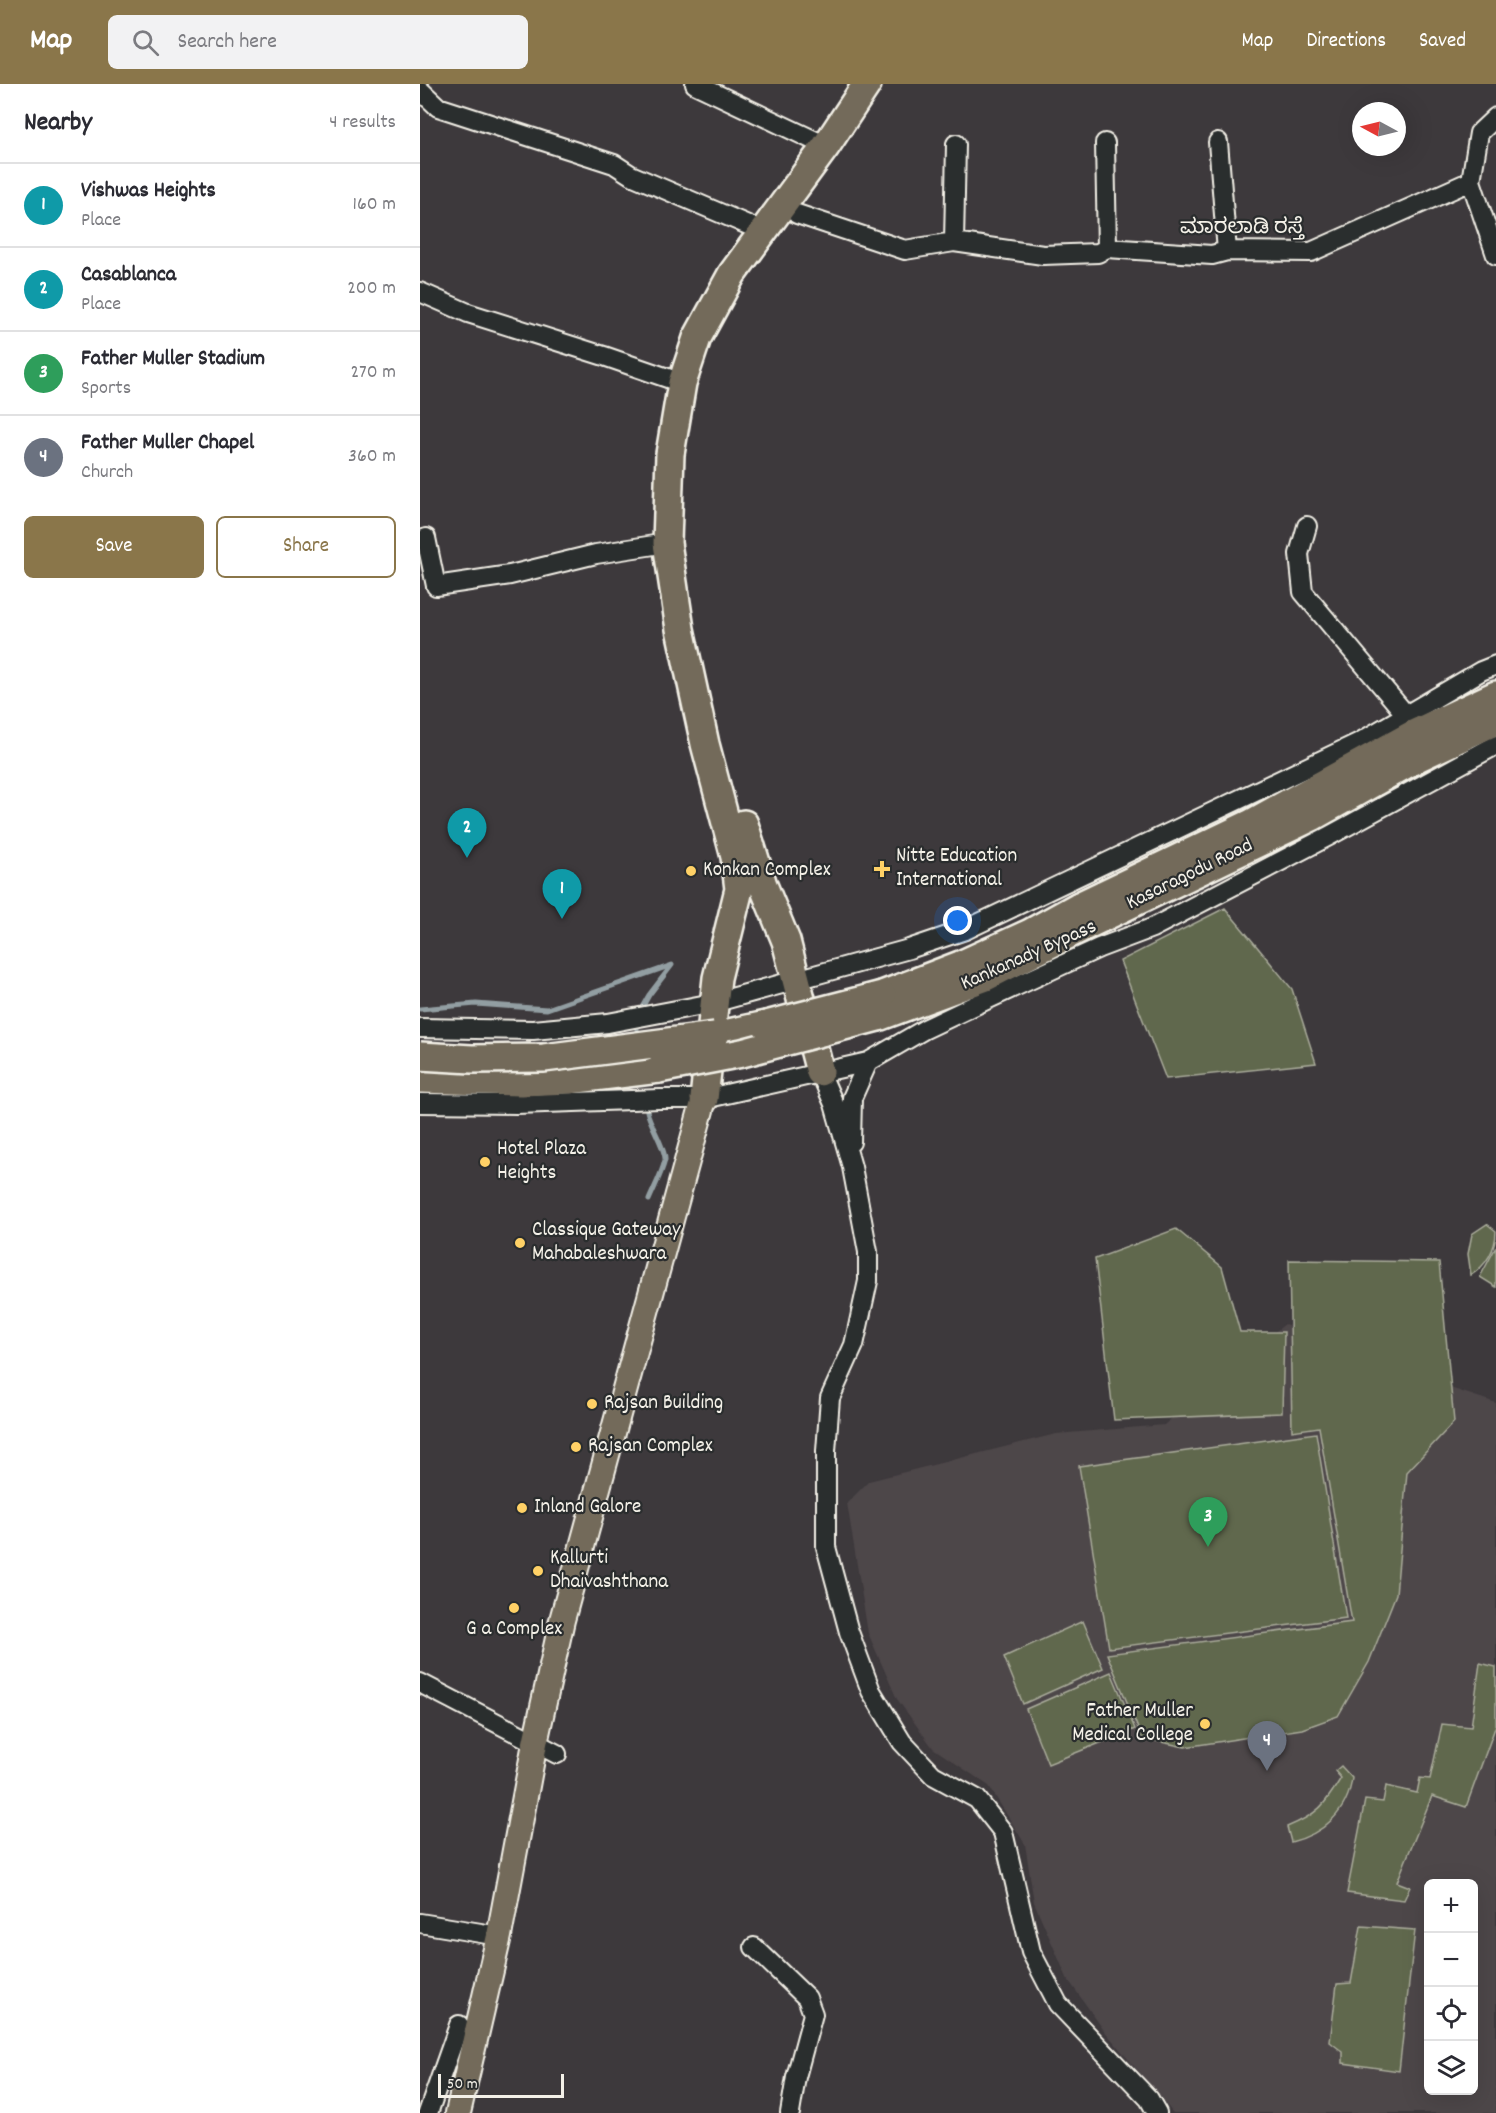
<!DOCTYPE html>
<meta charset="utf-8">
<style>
body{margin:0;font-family:Dekko,"Noto Sans Kannada",sans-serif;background:#f2f2f3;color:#2b2b33}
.controls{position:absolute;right:18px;bottom:18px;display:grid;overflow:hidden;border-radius:9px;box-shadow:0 6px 24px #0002}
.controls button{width:54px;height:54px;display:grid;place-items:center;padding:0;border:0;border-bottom:2px solid #e1e1e2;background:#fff;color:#2b2b33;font:30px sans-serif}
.compass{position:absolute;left:932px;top:18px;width:54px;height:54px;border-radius:50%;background:#fff;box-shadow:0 6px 24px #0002;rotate:277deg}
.scale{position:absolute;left:18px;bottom:15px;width:126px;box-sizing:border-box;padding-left:6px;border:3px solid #f4f1e8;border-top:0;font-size:16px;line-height:21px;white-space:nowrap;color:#f4f1e8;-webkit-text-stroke:4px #2a2d2e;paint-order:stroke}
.you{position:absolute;left:538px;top:837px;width:21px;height:21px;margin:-15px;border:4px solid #fff;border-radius:50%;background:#1a73e8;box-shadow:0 0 0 9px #1a73e833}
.badge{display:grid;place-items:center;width:39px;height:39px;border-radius:50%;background:#8a764a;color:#fff;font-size:20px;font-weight:700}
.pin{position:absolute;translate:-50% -50px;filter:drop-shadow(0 2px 3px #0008)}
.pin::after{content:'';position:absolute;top:32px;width:21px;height:18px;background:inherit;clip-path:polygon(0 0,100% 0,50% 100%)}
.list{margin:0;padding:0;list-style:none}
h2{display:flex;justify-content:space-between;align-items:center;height:78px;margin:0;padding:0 24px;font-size:26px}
h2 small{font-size:20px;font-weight:400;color:#7c7c81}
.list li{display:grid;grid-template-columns:39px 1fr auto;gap:18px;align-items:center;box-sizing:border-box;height:84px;padding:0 24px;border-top:2px solid #e1e1e2}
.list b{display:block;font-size:22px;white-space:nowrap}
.list p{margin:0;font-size:20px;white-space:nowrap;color:#7c7c81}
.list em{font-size:20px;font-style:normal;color:#7c7c81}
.actions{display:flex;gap:12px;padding:18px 24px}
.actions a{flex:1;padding:14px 0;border:2px solid #8a764a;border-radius:9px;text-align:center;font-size:21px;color:#8a764a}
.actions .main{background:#8a764a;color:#fff}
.icon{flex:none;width:33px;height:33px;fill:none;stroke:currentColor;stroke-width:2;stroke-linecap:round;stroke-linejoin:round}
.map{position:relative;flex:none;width:1076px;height:2029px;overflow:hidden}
header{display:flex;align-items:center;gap:36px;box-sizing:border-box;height:84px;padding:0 30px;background:#8a764a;color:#fff}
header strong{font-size:28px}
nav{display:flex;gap:33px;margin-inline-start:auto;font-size:21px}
.search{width:420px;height:54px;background:#f2f2f3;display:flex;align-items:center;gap:15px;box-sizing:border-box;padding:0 21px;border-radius:9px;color:#7c7c81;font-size:22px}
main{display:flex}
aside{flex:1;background:#fff}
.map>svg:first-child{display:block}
</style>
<header>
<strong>Map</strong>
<div class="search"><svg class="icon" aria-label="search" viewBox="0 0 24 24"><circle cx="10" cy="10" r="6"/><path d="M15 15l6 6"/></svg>Search here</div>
<nav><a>Map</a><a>Directions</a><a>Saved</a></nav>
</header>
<main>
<aside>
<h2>Nearby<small>4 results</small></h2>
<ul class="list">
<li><span class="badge" style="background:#0f9aa8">1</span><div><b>Vishwas Heights</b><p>Place</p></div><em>160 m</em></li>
<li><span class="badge" style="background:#0f9aa8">2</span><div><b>Casablanca</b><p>Place</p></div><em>200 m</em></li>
<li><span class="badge" style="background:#2e9e5b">3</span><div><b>Father Muller Stadium</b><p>Sports</p></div><em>270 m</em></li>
<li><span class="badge" style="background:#6b7280">4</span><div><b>Father Muller Chapel</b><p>Church</p></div><em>360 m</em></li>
</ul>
<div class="actions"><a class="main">Save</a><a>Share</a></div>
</aside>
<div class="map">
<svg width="1076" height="2029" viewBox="0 0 1076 2029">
<rect width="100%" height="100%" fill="#3d393c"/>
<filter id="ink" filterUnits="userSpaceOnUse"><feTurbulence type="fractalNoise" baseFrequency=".0167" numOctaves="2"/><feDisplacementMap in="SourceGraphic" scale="12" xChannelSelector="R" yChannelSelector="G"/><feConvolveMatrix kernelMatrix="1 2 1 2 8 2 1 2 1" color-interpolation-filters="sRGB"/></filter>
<g filter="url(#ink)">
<!-- built -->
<path fill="#4d4649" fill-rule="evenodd" d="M 865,1240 L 1012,1298 L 1076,1319 L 1076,2029 L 753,2029 L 683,1945 L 647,1894 L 614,1818 L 605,1760 L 569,1702 L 513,1664 L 477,1615 L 448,1549 L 427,1419 L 449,1397 L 636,1350 L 744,1341 L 820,1275 ZM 1008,1800 L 1054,1800 L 1054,2006 L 1008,2006 Z"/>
<!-- green -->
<path fill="#60674e" stroke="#aaac9b" stroke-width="1.5" d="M 805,824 L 872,905 L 896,979 L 746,995 L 700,877 Z
M 1067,1140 L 1076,1147 C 1076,1165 1066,1182 1051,1191 L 1048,1170 L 1052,1150 Z
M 756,1145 L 802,1183 L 820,1248 L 864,1248 L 862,1329 L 694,1336 L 675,1175 Z
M 1076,1163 L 1076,1203 L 1060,1193 Z
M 869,1176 L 1019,1178 L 1034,1338 L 987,1388 L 976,1510 L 949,1578 L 918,1632 L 882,1645 L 765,1663 L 722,1654 L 687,1570 L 932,1538 L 899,1343 L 872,1347 Z
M 896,1349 L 926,1534 L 689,1564 L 659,1382 Z
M 663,1537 L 683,1584 L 603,1620 L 584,1573 Z
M 1060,1579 L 1076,1583 L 1076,1641 L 1046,1723 L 1012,1712 L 977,1798 L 990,1803 L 984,1816 L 927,1809 L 945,1716 L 963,1718 L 966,1702 L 997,1709 L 1000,1694 L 1010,1695 L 1022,1640 L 1051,1643 Z
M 691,1588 L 715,1645 L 628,1680 L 606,1625 Z
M 921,1682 L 932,1694 C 928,1728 903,1750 871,1758 L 867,1743 C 898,1730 904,1722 921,1694 L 915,1687 Z
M 941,1842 L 995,1846 L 979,1987 L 923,1979 L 923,1968 L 910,1958 L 917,1900 L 931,1899 Z"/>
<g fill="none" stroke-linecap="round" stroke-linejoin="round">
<!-- stream -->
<path stroke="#929ea2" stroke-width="5" d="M 0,925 L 56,920 L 127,925 L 252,881 L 229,911 L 217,932 L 217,953
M 0,925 L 56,920 L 127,925 L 252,881 L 229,911 L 219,929
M 227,1027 C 230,1041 246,1065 245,1076 C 242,1089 234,1104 229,1116"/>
<!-- minor casing -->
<g stroke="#f4f1e8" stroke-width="22">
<path id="minor" d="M 275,0 L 406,62
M 0,6 L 18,23 L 194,80 L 211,91 L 342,147
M 1076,33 L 1059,49 L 1051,97 L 1076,171
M 798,58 L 807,167
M 685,59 L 687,164
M 377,130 L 485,166 L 534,158 L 623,171 L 678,169 L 687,164
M 534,158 L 536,60
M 687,164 L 792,171 L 807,167 L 891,168 L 1051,97
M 0,208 L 48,229 L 184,272 L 262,299
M 887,442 L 879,470 L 883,508 L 987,632
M 6,454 L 16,502 L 90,491 L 176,470 L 247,459
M 0,944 L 113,946 L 188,939 L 293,919 L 489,865 L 545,846 L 940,658 L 1061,587 L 1076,581
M 400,988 L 414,1020 L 432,1083 L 448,1168 L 448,1197 L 434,1261 L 410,1314 L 406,1367 L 406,1463 L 429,1548 L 451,1607 L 482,1658 L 513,1691 L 557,1715 L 583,1748 L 611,1868 L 638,1920 L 729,2015 L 737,2029
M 0,1019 L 96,1020 L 240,1015 L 284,1015 L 448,978 L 505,945 L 564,917 L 679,864 L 732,844 L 909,752 L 1076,661
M 431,1058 L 432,1014 L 448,978
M 0,1599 L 137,1670
M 0,1839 L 79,1852
M 334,1863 L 387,1914 L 393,1930 L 376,1993 L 370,2029
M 8,2029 L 39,1941"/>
</g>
<!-- major casing -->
<g stroke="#f4f1e8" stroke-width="28">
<path id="major" d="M 38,2029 L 79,1852 L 115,1659 L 142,1536 L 284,1015"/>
</g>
<!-- highway casing -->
<g stroke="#f4f1e8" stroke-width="32">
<path id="highway" d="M 324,740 L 343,801 L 366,857 L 400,988
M 462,911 L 540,881 L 610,849 L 657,823 L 830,740 L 993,650 L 1076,611
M 458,933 L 566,893 L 667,841 L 894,732 L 999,673 L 1076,637
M 295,952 L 346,941
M 0,995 L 101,998 L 149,996 L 239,985
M 284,1015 L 297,894 L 319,805 L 315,773 L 285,660 L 260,545 L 247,459 L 250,370 L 262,299 L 277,254 L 312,190 L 406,62 L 447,0"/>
</g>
<!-- minor -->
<use href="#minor" stroke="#2a2d2e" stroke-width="18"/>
<!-- major -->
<use href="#major" stroke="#736b5a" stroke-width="24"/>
<!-- highway -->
<use href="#highway" stroke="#736b5a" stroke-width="27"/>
<!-- highway-bridge casing -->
<g stroke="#f4f1e8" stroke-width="32" stroke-linecap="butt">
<path id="highway-bridge" d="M 346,941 L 462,911
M 0,972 L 52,975 L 124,974 L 295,952
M 239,985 L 322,969 L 458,933"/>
</g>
<!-- highway-bridge -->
<use href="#highway-bridge" stroke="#736b5a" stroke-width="27"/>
</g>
</g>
<!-- markers -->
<g fill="#ffd166" stroke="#2a2d2e" stroke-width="2">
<path d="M459 776h6v6h6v6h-6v6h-6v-6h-6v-6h6z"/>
<circle cx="271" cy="787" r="6"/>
<circle cx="65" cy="1078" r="6"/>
<circle cx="100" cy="1159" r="6"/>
<circle cx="172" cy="1320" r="6"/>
<circle cx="156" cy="1363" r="6"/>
<circle cx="102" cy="1424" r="6"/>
<circle cx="118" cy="1487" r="6"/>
<circle cx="94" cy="1524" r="6"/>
<circle cx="785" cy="1640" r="6"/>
</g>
<g text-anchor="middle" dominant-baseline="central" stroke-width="4.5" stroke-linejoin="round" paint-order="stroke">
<!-- street labels -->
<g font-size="21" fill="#f4f1e8" stroke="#2a2d2e">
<text x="822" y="145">ಮಾರಲಾಡಿ ರಸ್ತೆ</text>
<text transform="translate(770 791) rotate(-26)">Kasaragodu Road</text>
<text transform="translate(609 872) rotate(-24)">Kankanady Bypass</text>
</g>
<!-- poi labels -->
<g font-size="21" fill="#f4f1e8" stroke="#2a2d2e" text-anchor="start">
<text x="476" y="773">Nitte Education<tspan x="476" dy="24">International</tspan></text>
<text x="283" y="787">Konkan Complex</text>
<text x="77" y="1066">Hotel Plaza<tspan x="77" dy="24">Heights</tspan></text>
<text x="112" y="1147">Classique Gateway<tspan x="112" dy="24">Mahabaleshwara</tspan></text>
<text x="184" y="1320">Rajsan Building</text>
<text x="168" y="1363">Rajsan Complex</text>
<text x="114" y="1424">Inland Galore</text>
<text x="130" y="1475">Kallurti<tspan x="130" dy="24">Dhaivashthana</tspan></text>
<text x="94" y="1546" text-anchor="middle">G a Complex</text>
<text x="773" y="1628" text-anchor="end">Father Muller<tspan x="773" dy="24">Medical College</tspan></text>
</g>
</g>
</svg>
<div class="controls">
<button>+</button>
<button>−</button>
<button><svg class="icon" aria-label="locate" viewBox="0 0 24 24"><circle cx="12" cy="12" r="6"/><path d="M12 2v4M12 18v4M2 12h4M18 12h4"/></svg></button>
<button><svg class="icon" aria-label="layers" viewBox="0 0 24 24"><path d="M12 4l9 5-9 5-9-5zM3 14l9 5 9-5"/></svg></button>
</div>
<svg class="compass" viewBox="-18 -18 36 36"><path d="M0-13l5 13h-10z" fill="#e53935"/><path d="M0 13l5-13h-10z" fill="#7c7c81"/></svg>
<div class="scale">50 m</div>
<div class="you"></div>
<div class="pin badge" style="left:142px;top:835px;background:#0f9aa8">1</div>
<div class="pin badge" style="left:47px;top:774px;background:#0f9aa8">2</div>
<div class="pin badge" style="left:788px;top:1463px;background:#2e9e5b">3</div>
<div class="pin badge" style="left:847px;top:1687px;background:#6b7280">4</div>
</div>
</main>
